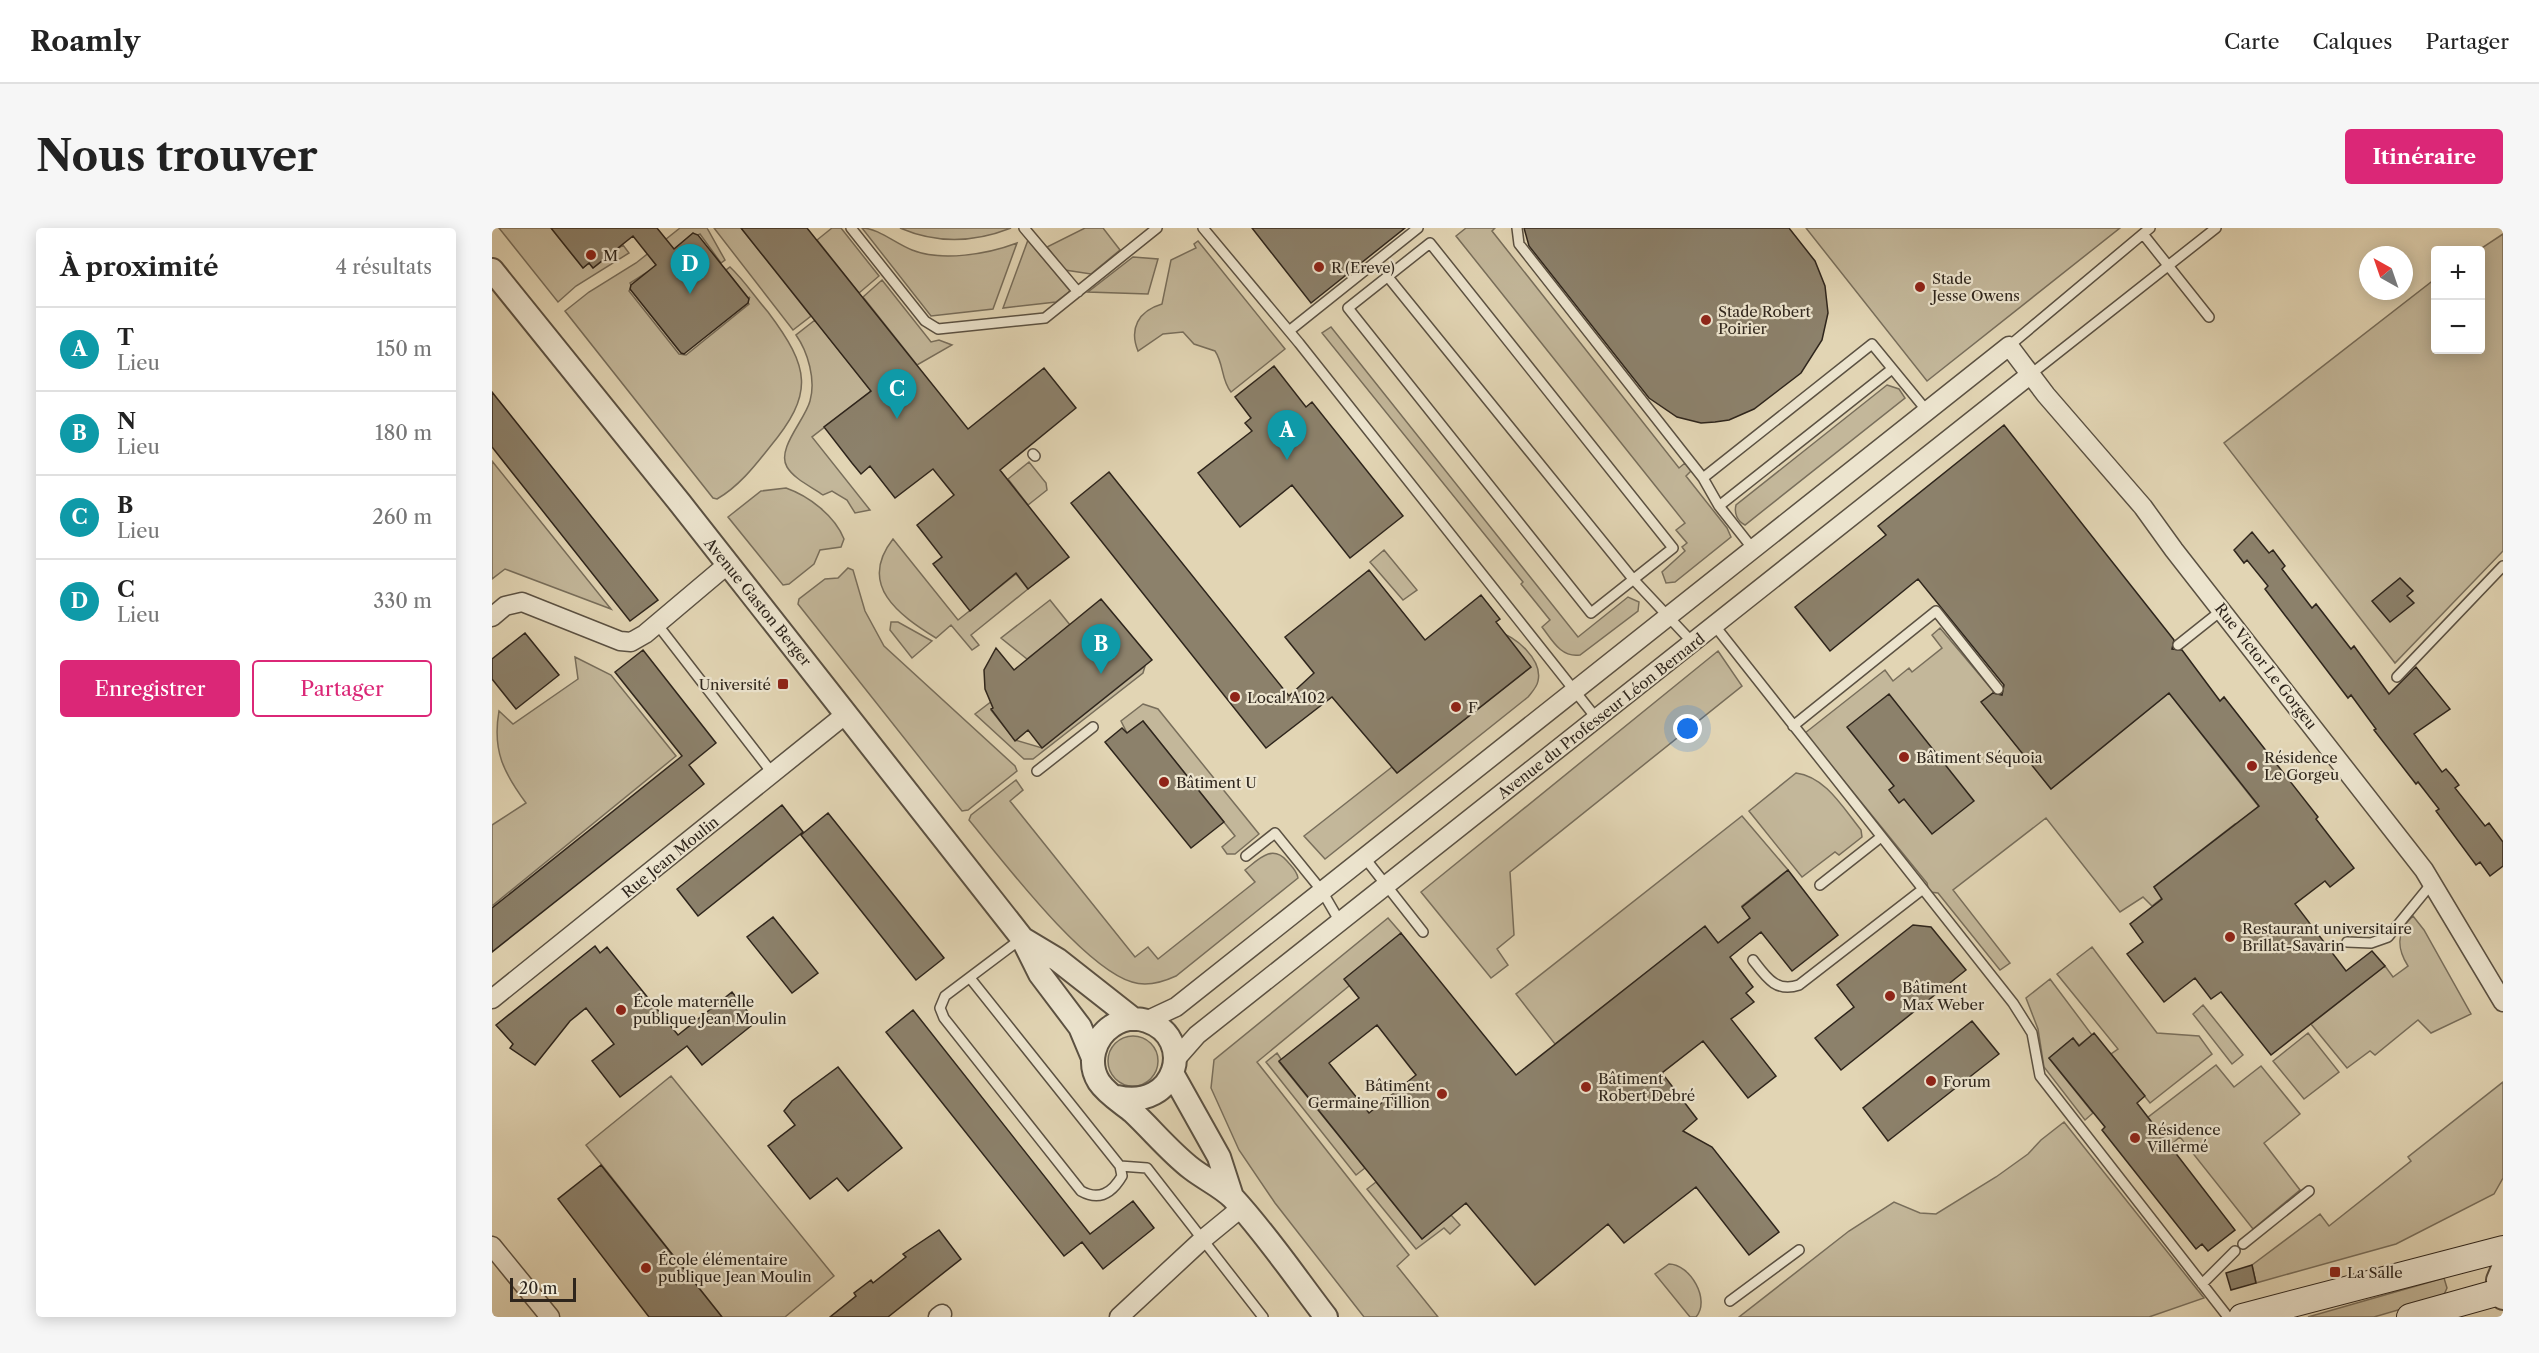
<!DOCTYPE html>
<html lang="fr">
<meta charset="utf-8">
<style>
body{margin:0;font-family:"Libre Caslon Text",serif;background:#f6f6f6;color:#222}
.controls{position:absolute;right:18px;top:18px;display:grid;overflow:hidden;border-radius:6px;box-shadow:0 3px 15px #0003}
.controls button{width:54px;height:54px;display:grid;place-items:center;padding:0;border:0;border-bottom:2px solid #e0e0e0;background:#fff;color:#222;font:30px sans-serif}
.compass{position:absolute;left:1867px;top:18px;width:54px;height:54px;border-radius:50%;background:#fff;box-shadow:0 3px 15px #0003;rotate:320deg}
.scale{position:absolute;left:18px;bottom:15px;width:66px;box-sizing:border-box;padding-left:6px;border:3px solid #2e251c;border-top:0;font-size:16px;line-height:21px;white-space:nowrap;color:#2e251c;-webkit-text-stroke:4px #ece4ce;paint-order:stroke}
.you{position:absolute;left:1196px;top:501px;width:21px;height:21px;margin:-15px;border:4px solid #fff;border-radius:50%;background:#1a73e8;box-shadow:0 0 0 9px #1a73e833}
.badge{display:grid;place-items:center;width:39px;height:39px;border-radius:50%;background:#db2777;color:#fff;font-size:20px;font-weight:700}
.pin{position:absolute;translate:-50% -50px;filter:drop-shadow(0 2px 3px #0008)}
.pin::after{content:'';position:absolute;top:32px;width:21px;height:18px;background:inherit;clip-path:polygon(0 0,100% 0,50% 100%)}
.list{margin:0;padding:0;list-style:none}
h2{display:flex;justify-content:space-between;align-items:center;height:78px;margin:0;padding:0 24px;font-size:26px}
h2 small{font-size:20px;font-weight:400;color:#767676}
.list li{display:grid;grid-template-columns:39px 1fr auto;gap:18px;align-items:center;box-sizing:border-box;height:84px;padding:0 24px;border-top:2px solid #e0e0e0}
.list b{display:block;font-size:22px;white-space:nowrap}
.list p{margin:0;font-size:20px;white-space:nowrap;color:#767676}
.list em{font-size:20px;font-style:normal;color:#767676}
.actions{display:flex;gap:12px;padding:18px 24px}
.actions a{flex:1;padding:14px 0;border:2px solid #db2777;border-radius:6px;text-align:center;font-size:21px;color:#db2777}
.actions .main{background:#db2777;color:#fff}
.map{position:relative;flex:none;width:2011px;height:1089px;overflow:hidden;border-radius:6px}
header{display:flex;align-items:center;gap:36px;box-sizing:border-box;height:84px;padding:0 30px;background:#fff;border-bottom:2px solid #e0e0e0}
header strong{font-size:28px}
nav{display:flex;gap:33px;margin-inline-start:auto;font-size:21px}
.intro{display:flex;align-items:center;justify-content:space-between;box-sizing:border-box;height:144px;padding:0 36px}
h1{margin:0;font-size:42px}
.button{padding:15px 27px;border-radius:6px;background:#db2777;color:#fff;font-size:21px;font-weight:700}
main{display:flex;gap:36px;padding:0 36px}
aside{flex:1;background:#fff;border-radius:6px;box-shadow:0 3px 15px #0003}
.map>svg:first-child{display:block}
</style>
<header>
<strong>Roamly</strong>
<nav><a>Carte</a><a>Calques</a><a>Partager</a></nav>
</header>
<div class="intro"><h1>Nous trouver</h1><a class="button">Itinéraire</a></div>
<main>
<aside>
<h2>À proximité<small>4 résultats</small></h2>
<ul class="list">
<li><span class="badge" style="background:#0f9aa8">A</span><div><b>T</b><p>Lieu</p></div><em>150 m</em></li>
<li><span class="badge" style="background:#0f9aa8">B</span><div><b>N</b><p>Lieu</p></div><em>180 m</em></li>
<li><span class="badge" style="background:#0f9aa8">C</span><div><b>B</b><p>Lieu</p></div><em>260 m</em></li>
<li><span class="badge" style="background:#0f9aa8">D</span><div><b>C</b><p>Lieu</p></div><em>330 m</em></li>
</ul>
<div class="actions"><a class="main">Enregistrer</a><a>Partager</a></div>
</aside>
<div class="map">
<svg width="2011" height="1089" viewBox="0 0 2011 1089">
<rect width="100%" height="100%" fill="#e2d5b4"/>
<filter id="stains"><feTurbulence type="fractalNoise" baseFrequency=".00333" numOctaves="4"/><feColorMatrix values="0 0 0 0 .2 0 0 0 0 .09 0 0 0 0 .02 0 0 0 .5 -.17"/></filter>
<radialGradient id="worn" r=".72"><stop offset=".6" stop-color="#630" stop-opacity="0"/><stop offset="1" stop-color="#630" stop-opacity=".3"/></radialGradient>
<!-- green -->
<path fill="#c3b79a" stroke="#786e5b" stroke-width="1.5" d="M 7,0 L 59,0 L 91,40 L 97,35 L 101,40 L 131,17 L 137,25 L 84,58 L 66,74 Z
M 188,0 L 215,0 L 233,32 L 229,35 L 208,6 L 204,8 L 201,5 L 157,43 L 138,55 L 140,59 L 137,63 L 187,126 L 194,127 L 257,76 L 255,73 L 258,69 L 256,70 L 234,42 L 238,39 C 252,52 263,69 276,84 C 318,140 323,165 277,220 C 262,239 246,259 225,271 L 221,270 L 73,83 L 97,64 L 144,35 Z
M 222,0 L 249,0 L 319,88 L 301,102 Z
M 340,0 L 349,0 L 387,48 L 367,65 L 325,12 Z
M 370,0 C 386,0 404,16 420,22 C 450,34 496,26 525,15 L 501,81 L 439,88 Z
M 408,0 L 519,0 C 481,15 445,16 408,0 Z
M 593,0 L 611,0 L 628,22 L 599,46 L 573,42 L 555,19 Z
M 974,0 L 1003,0 L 1000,3 L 1187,240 L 1193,235 L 1199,243 L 1194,248 L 1235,300 L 1239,309 L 1183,354 L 1174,355 L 1170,344 L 1193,323 L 1190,319 L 1195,315 L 1184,302 L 1193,295 L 964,8 Z
M 1314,0 L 1628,0 L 1435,153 Z
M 2011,6 L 2011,323 L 1903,435 L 1732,215 L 1943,51 L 1944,122 L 1988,122 L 1987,22 Z
M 536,12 L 578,63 L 564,74 L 511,80 Z
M 706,13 L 793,121 L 739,164 C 729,152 732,136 723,123 L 702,116 L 691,104 L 671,106 L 646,123 C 637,101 646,83 670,76 L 679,32 L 704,20 L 702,16 Z
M 641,29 L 666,31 L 656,66 L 596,64 Z
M 390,52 L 439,114 L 447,112 L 460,117 L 425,137 L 371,69 Z
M 323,92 L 379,163 L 320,209 L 378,282 L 363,285 L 355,272 L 340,263 L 331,267 C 320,259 302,251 295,239 C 284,221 313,192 318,173 C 324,152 316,124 304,107 Z
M 839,99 L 1086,409 L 1136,369 L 1147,374 L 1146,383 L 1088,427 C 1069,430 1060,412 1050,399 L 1058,392 L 1029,356 L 1031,354 L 830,105 Z
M 1395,157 L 1407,161 L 1413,170 L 1253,297 C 1245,293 1242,285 1244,277 Z
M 0,233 L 119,381 L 13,341 L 0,351 Z
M 537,234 L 554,255 L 555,262 L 536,277 L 516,251 Z
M 294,260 C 317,268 343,288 352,311 L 349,319 L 328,322 L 322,336 L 297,356 L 291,357 L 236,289 L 269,263 Z
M 401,311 L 466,392 L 524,346 L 536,361 L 479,407 L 487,417 L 480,422 L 459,397 L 444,410 C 407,387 365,357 401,311 Z
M 892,322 L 925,362 L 911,372 L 878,334 Z
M 356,340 L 361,342 L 373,383 L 392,418 L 523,538 L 525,543 L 476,582 L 470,583 L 306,376 L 307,371 L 333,351 L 346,350 Z
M 558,372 L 578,397 L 535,431 L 509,410 Z
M 399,394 L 406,394 L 440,413 L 420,430 L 398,402 Z
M 1448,400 L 1502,464 L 1490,474 L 1559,561 L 1677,465 L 1782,598 L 1743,596 L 1662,659 L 1670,670 L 1660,678 L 1651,669 L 1628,684 L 1554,590 L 1461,662 L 1518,735 L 1508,742 L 1446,665 L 1437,664 L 1435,655 L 1313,505 L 1393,442 L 1401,453 L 1417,440 L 1420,444 L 1450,420 L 1440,407 Z
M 1005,404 C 1023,407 1051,432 1046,453 C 1045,459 1040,464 1036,469 L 833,631 L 812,608 L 900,539 L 905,545 L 1038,439 Z
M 1226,423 L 1250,458 L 1018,644 L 1022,707 L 1005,721 L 1016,737 L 999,750 L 929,664 Z
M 83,429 L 119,447 L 184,528 L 0,678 L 0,597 L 34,575 C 12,545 0,523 7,483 L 21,496 L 86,451 Z
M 653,438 L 651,445 L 541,531 L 532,531 L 483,486 L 500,473 L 504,478 L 499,482 L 523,512 L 550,520 Z
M 651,476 L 666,481 L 767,606 L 743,626 L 735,626 L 730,619 L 743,608 L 651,493 L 635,505 L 629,493 Z
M 1304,545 C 1334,549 1351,580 1369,602 L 1370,609 L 1347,627 L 1343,624 L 1310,649 L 1257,583 Z
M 524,552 L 531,562 L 518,573 L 643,729 L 656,719 L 666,731 L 763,654 L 753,642 C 767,631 780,616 795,633 C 800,639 805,643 806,650 L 684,748 C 671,754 655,759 640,754 C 591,739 511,633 477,592 L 479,587 Z
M 1250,588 L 1296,642 L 1250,678 L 1258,690 L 1226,715 L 1213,699 L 1063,816 L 1024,766 Z
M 1921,688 L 1932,702 L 1979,786 L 1939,805 L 1926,792 L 1883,827 L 1878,823 L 1855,840 L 1819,796 L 1893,738 L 1901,749 L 1916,738 C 1905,721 1904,703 1921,688 Z
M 896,690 L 909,705 L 857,758 L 765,834 L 917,1027 L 905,1038 L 946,1089 L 872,1089 L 783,975 L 747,922 L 719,860 L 722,832 Z
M 1600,719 L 1665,805 L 1707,808 L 1720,826 L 1658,875 L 1619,826 L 1626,821 L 1565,746 Z
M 1558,751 L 1600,807 L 1587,817 L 1581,810 L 1557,830 L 1601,885 L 1593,892 L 1552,839 L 1546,801 L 1534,770 Z
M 1711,777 L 1751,827 L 1740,836 L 1701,786 Z
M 1816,805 L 1847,844 L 1812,871 L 1781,833 Z
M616 833a25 25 0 1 1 50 0a25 25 0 1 1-50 0Z
M 785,825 L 789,831 L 787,834 L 873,940 L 864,947 L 774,834 Z
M 1724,837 L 1742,859 L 1769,838 L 1808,886 L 1772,915 L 1808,962 L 1761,1001 L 1688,909 L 1677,918 L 1655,890 Z
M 179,848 L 342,1048 L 293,1089 L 230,1089 L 94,917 Z
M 2011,854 L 2011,950 L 2002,966 L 1904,1016 L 1764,1055 L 1760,1037 L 1828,986 L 1837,998 L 1919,933 L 1916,929 Z
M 1572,894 L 1712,1070 L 1657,1089 L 1247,1089 L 1357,1003 L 1402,974 L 1428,985 L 1444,986 L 1504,949 L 1536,926 L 1549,912 Z
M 884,954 L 930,1011 L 959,987 L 968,997 L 958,1006 L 952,1000 L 924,1021 L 875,961 Z
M 1177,1036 C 1198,1036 1219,1072 1204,1089 L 1198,1089 L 1163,1046 Z
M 1952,1050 L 1955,1060 L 1951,1069 L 1882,1089 L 1816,1089 Z"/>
<!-- building -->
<path fill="#8c816b" stroke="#2e251c" stroke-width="1.5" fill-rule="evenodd" d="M 59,0 L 165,0 L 182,21 L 201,5 L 206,7 L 257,71 L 256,75 L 192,126 L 189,125 L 138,61 L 139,57 L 164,37 L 141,8 L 101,40 L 97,35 L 91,40 Z
M 249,0 L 315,0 L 476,201 L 552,140 L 584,180 L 508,242 L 577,329 L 536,361 L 524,345 L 478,383 L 441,336 L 450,329 L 425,297 L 462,267 L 441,241 L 403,270 L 378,238 L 369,246 L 360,235 L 332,199 L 379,163 Z
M 760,0 L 913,0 L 819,75 Z
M 1032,0 L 1297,0 L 1323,33 L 1333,58 L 1336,85 L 1330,112 L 1309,145 L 1262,181 L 1237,192 L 1223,194 L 1209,195 L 1185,189 L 1157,170 L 1037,18 Z
M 782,138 L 814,179 L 820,174 L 911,288 L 858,330 L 800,257 L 748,299 L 706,245 L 760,203 L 753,195 L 759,190 L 743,169 Z
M 0,164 L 166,372 L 138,393 L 0,219 Z
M 1512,197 L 1682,412 L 1680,421 L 1690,422 L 1728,473 L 1732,469 L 1826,589 L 1824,591 L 1862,640 L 1838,659 L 1833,653 L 1803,676 L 1854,743 L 1880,723 L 1893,738 L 1779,827 L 1729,764 L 1719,771 L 1703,750 L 1672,774 L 1635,726 L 1651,714 L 1638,696 L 1670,671 L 1662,659 L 1767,578 L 1677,465 L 1559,561 L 1489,474 L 1501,465 L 1510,467 L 1512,457 L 1426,351 L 1338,423 L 1303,379 L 1394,307 L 1386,298 Z
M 617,244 L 797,468 L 822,445 L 793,409 L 877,342 L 933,412 L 989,367 L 1008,391 L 1004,394 L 1039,439 L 905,545 L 840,469 L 774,520 L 579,275 Z
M 1760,304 L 1777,325 L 1781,322 L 1793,338 L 1790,341 L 1820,380 L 1824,376 L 1859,421 L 1862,418 L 1897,466 L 1924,439 L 1958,481 L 1922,506 L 1950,544 L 1954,541 L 1961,549 L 1967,557 L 1963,560 L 1993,598 L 1997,595 L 2011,614 L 2011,638 L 1998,648 L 1988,634 L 1984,637 L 1944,583 L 1947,581 L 1926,554 L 1924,556 L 1882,502 L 1884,501 L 1859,467 L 1856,470 L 1773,361 L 1776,358 L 1755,332 L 1752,335 L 1742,322 Z
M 1908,350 L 1921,363 L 1915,368 L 1922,375 L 1898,394 L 1880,373 Z
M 609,371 L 660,432 L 550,520 L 536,502 L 523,513 L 499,481 L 501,480 L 493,461 L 492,442 L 504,420 L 522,442 Z
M 33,405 L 67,447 L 24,481 L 0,451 L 0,431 Z
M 151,422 L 224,515 L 197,537 L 212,556 L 0,724 L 0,680 L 190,528 L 123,444 Z
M 1397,466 L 1482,573 L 1440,606 L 1412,571 L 1407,575 L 1397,562 L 1402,558 L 1355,499 Z
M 651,493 L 732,594 L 699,620 L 613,514 L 630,500 L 635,505 Z
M 290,577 L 311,604 L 206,688 L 185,661 Z
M 336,585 L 452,730 L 424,752 L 309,607 Z
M 1296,642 L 1346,707 L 1300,743 L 1269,704 L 1238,729 L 1261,759 L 1254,765 L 1262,774 L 1239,791 L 1284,848 L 1256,870 L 1211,813 L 1170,845 L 1205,891 L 1191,903 L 1220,919 L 1287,1004 L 1257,1027 L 1204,959 L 1132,1015 L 1116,996 L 1043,1057 L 974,975 L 930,1011 L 787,833 L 867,770 L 852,751 L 909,705 L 1024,847 L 1213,698 L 1226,715 L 1258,690 L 1250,679 ZM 885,797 L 924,847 L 877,885 L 837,835 Z
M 281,689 L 326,745 L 300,765 L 255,709 Z
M 1421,697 L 1439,699 L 1474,742 L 1349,842 L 1323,810 L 1362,779 L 1345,757 Z
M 103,718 L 108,725 L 115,719 L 186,807 L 240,764 L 264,794 L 210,837 L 195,818 L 128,869 L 100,833 L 122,816 L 94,780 L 78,793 L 43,837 L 18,820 L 21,816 L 4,797 Z
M 421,782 L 598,1006 L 641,973 L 662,1000 L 611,1041 L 590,1014 L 572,1028 L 394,804 Z
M 1480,793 L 1507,826 L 1396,913 L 1371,880 Z
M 1602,805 L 1653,868 L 1645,875 L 1743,1002 L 1716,1023 L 1710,1016 L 1704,1021 L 1610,902 L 1613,899 L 1557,830 L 1581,810 L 1587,818 Z
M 346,839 L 410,920 L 356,963 L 345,950 L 318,971 L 276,918 L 303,897 L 292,883 L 300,873 Z
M 109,937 L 230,1089 L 157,1089 L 66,971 Z
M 447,1002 L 469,1031 L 396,1089 L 338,1089 L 364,1068 L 362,1065 L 379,1052 L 381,1055 L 414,1029 L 411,1026 Z
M 1760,1037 L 1764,1055 L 1739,1062 L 1734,1045 Z"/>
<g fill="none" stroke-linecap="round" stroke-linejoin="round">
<!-- service casing -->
<g stroke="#5b5142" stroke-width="12">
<path id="service" d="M 359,0 L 433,93 L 446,101 L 553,90 L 665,0
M 532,0 L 586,64
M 711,0 L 807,115 L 1105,491
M 1025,0 L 1027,16 L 1211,250 L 1227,278 L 1261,321
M 1651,6 L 1717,89
M 938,15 L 1181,320 L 1099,385 L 856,80 Z
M 896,49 L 1141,351 L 1201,415
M 797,103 L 926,0
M 1517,118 L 1658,0
M 1539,146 L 1724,0
M 541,226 L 543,228
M 1211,250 L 1380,116 L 1435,183
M 1227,278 L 1400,141
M 165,396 L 281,546
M 1223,398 L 1521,775 L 1540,805 L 1548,848 L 1736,1089
M 1686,417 L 1730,382
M 1905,449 L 2011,338
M 1301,498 L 1444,383 L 1506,461
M 545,543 L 601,499
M 754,628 L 783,605 L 830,663 L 848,694
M 872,629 L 931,704
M 1328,657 L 1389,609
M 530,710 L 453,768 L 448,780 L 452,790 L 589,963 C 607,973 620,965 630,948 L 628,938 L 655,940 L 771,1089
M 1855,714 L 1879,715 L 1896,709 L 1940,655
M 1261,732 C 1274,749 1284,765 1307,757 L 1431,661
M 478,750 L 628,938
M 1751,1016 L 1817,963
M 1710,1056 L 1743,1023
M 1238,1073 L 1307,1022"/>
</g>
<!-- minor casing -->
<g stroke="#5b5142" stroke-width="21">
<path id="minor" d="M 0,389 L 13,378 L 30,374 L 128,413 L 139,414 L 153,406 L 236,336
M 0,771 L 354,486
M 654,793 L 684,779 L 1517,118 L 1554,167 L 1651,279 L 1682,322 L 1932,642 L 2011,774
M 683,832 L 705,807 L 1539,146
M 0,1018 L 58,1089
M 446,1089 L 450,1086
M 627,1089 L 710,1012 L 749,980"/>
</g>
<!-- tertiary casing -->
<g stroke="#5b5142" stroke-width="26">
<path id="tertiary" d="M 0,42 L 188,275 L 530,710 L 548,746 L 588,799 L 601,830
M 531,711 L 566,732 L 641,791
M 680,845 L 727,929 L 740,969
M 625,869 C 685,883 704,810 655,793 C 643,789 630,791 620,798 C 602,810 595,835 607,854 C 615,866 630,875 641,884 C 661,903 679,925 700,941 C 713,951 730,959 741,970 C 775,1007 804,1050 834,1089
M 2011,1040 L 2006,1052 L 2011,1070"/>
</g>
<!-- secondary casing -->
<g stroke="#2e251c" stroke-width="28">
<path id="secondary" d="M 1750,1089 L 2011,1021
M 1918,1089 L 2011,1063"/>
</g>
<!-- service -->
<use href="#service" stroke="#ece4ce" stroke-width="9"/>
<!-- minor -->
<use href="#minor" stroke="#ece4ce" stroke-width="18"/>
<!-- tertiary -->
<use href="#tertiary" stroke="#ece4ce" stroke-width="22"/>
<!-- secondary -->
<use href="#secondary" stroke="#ece4ce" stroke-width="26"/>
</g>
<!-- markers -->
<g fill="#8f2418" stroke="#ece4ce" stroke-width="2">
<circle cx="99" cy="27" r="6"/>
<circle cx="827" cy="39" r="6"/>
<circle cx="1428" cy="59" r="6"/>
<circle cx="1214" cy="92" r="6"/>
<rect x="285" y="450" width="12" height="12" rx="3"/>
<circle cx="743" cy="469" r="6"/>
<circle cx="964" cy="479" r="6"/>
<circle cx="1412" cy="529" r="6"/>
<circle cx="1760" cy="538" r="6"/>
<circle cx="672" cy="554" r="6"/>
<circle cx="1738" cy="709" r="6"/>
<circle cx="1398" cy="768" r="6"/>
<circle cx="129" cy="782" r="6"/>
<circle cx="1439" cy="853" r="6"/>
<circle cx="1094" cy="859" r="6"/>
<circle cx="950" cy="866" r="6"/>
<circle cx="1643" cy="910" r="6"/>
<circle cx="154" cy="1040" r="6"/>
<rect x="1837" y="1038" width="12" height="12" rx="3"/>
</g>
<g text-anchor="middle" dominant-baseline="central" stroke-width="4.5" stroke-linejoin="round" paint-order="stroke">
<!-- poi labels -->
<g font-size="15" fill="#2e251c" stroke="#ece4ce" text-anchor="start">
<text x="111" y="27">M</text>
<text x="839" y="39">R (Ereve)</text>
<text x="1440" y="50">Stade<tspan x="1440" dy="17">Jesse Owens</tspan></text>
<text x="1226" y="83">Stade Robert<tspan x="1226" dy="17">Poirier</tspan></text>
<text x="279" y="456" text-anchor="end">Université</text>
<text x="755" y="469">Local A102</text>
<text x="976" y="479">F</text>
<text x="1424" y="529">Bâtiment Séquoia</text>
<text x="1772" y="529">Résidence<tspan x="1772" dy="17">Le Gorgeu</tspan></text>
<text x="684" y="554">Bâtiment U</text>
<text x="1750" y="700">Restaurant universitaire<tspan x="1750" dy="17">Brillat-Savarin</tspan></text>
<text x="1410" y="759">Bâtiment<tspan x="1410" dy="17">Max Weber</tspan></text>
<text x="141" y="773">École maternelle<tspan x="141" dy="17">publique Jean Moulin</tspan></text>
<text x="1106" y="850">Bâtiment<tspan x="1106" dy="17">Robert Debré</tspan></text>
<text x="1451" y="853">Forum</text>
<text x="938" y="857" text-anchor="end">Bâtiment<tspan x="938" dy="17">Germaine Tillion</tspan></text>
<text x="1655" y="901">Résidence<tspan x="1655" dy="17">Villermé</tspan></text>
<text x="166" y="1031">École élémentaire<tspan x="166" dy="17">publique Jean Moulin</tspan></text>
<text x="1855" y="1044">La Salle</text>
</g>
<!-- street labels -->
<g font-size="15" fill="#2e251c" stroke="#ece4ce">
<text transform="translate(266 374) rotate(51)">Avenue Gaston Berger</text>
<text transform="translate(1774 438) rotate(52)">Rue Victor Le Gorgeu</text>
<text transform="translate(1109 488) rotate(-38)">Avenue du Professeur Léon Bernard</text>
<text transform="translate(178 629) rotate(-39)">Rue Jean Moulin</text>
</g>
</g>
<rect width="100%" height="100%" filter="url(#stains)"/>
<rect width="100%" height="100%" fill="url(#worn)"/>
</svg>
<div class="controls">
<button>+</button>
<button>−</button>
</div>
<svg class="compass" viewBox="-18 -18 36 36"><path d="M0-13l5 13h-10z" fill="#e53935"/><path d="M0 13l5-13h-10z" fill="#767676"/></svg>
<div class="scale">20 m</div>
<div class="you"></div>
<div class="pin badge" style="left:795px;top:232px;background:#0f9aa8">A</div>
<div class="pin badge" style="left:609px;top:446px;background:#0f9aa8">B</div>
<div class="pin badge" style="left:405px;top:191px;background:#0f9aa8">C</div>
<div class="pin badge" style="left:198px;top:66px;background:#0f9aa8">D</div>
</div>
</main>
